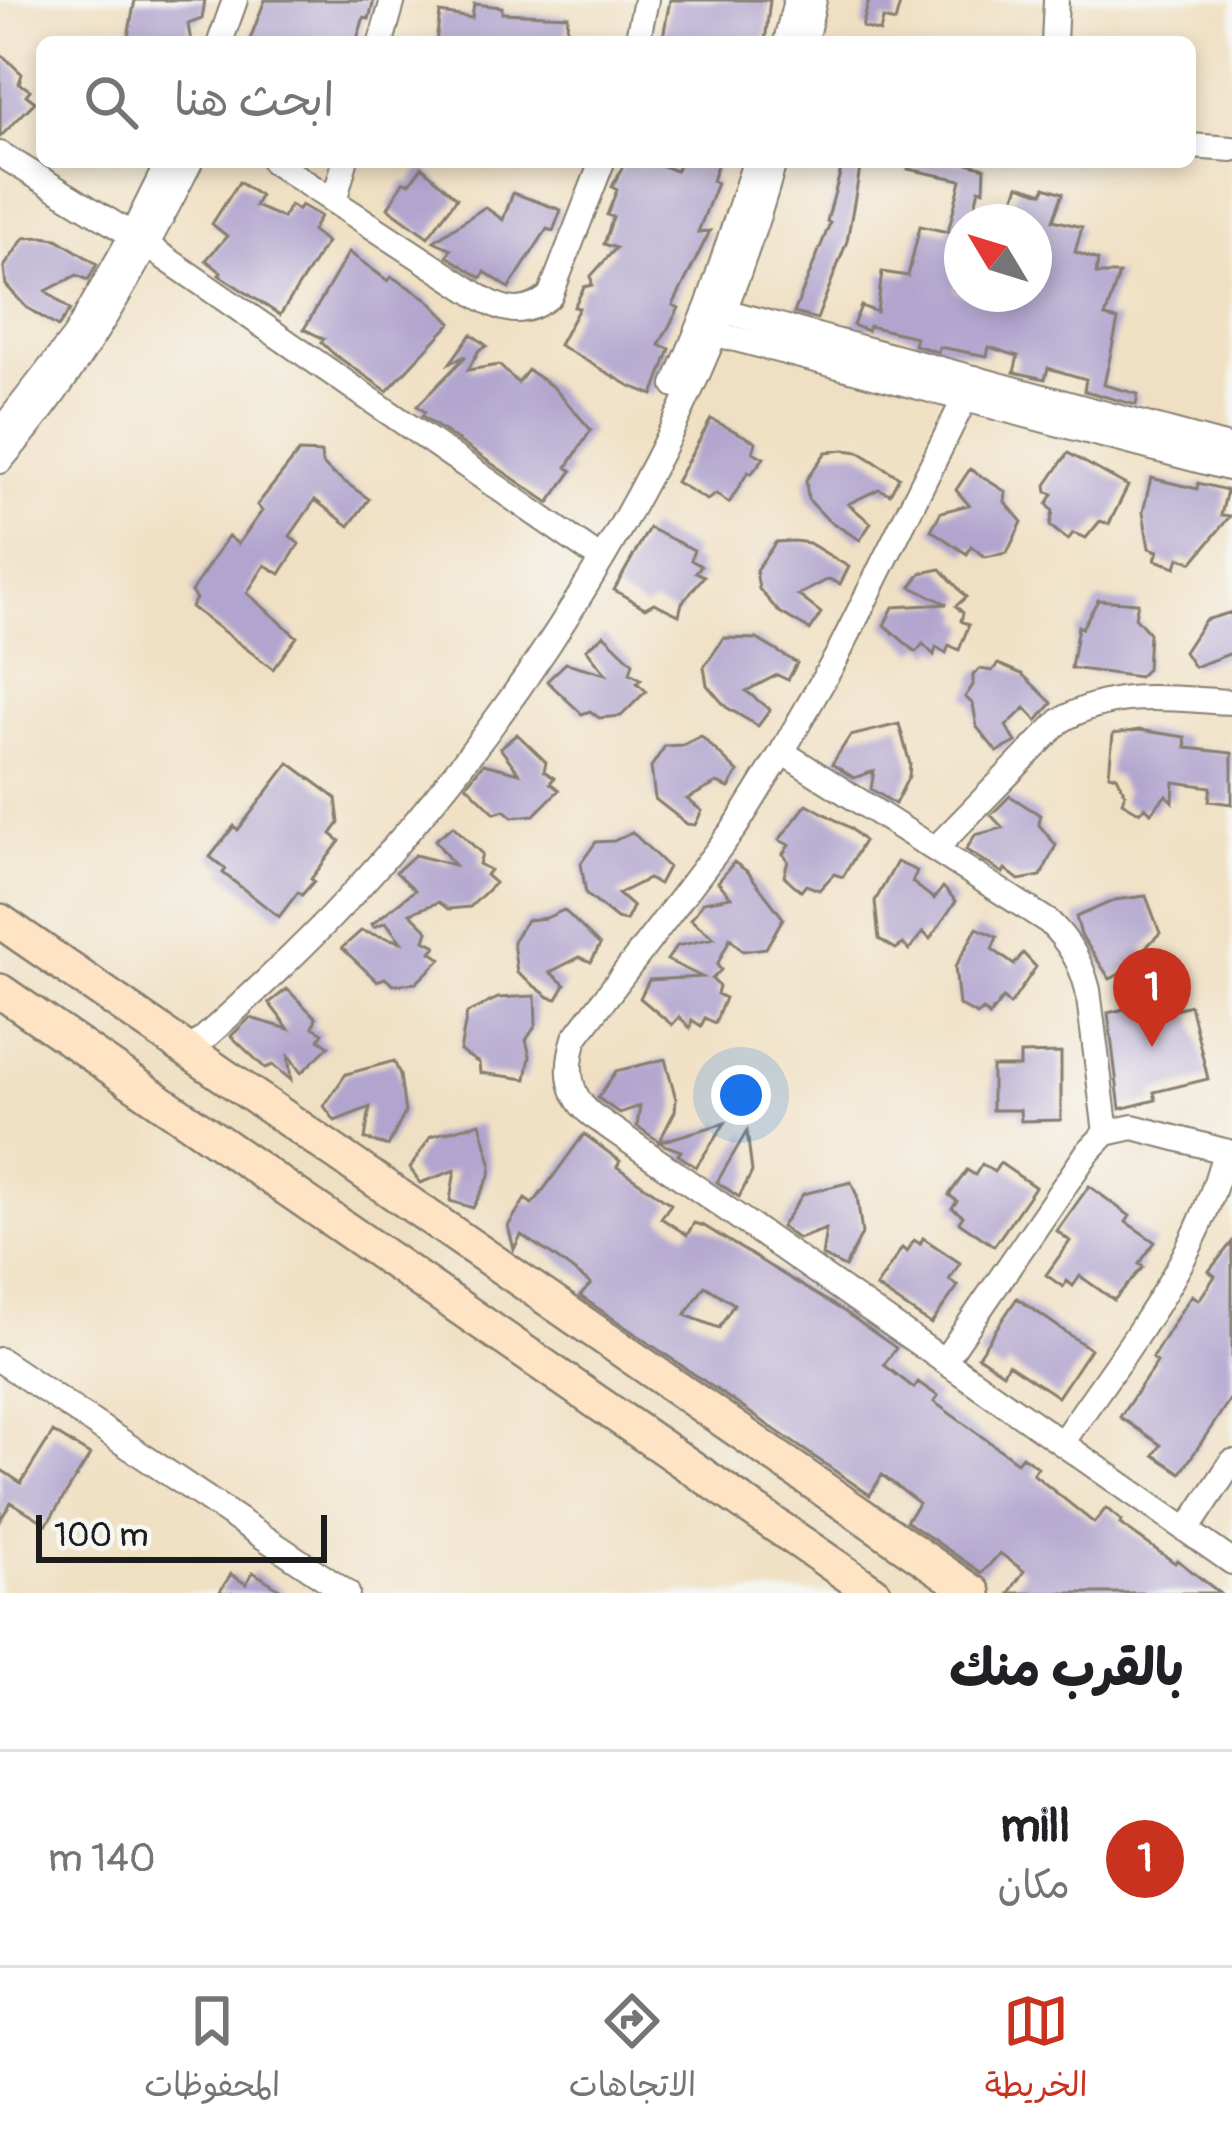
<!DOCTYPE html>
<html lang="ar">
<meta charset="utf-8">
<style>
body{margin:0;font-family:Pangolin,"Playpen Sans Arabic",sans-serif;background:#f6f6f6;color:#202124;direction:rtl}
.compass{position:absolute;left:944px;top:204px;width:108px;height:108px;border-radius:50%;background:#fff;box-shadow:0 6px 18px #0003;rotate:308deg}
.scale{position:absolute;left:36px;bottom:30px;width:291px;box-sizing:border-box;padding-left:12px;border:6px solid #1c1c1c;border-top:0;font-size:33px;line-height:42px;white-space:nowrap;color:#1c1c1c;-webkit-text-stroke:9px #f6f6f2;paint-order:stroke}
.you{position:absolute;left:741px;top:1095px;width:42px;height:42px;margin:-30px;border:9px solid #fff;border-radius:50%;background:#1a73e8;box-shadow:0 0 0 18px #1a73e833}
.badge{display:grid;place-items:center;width:78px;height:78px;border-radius:50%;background:#c8321e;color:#fff;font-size:39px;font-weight:700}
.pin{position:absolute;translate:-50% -99px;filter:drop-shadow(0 3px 6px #0008)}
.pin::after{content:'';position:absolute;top:63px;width:42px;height:36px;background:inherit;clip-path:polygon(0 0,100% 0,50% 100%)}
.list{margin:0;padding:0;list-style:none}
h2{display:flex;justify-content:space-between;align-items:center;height:156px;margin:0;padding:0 48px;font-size:51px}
h2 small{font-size:39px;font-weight:400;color:#757577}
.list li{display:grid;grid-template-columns:78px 1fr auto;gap:36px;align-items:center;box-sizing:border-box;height:216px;padding:0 48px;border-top:3px solid #e0e0e0}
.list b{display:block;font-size:45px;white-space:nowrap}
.list p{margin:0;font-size:39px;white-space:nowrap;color:#757577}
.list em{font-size:39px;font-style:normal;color:#757577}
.icon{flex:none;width:66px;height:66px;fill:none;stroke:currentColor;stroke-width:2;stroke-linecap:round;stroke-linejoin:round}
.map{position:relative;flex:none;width:1232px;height:1593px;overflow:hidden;direction:ltr}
.search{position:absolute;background:#fff;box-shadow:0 6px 18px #0003;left:36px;right:36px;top:36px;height:132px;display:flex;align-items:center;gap:30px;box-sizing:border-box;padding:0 42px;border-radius:18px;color:#757577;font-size:45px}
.sheet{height:372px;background:#fff}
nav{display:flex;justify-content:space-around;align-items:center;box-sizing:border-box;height:168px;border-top:3px solid #e0e0e0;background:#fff;font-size:33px;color:#757577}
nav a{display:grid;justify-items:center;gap:6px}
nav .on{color:#c8321e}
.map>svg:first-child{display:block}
</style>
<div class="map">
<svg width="1232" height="1593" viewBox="0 0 1232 1593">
<rect width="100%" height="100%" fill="#f6f6f2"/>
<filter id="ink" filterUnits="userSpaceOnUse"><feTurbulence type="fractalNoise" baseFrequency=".00833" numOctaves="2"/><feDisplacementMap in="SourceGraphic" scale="24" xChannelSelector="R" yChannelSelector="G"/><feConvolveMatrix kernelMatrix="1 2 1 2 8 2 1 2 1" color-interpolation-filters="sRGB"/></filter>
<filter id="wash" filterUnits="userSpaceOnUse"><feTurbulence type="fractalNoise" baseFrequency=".004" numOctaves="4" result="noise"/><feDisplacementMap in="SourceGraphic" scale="48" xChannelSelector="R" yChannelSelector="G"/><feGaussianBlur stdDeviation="2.7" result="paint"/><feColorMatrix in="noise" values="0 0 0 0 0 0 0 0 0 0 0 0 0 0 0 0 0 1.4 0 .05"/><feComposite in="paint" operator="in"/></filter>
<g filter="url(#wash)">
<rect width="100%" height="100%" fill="#f0e0c3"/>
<g id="blocks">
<!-- building -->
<path fill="#b1a4ce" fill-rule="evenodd" d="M 135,0 L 205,0 L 202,19 L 188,24 L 191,42 L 127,42 Z
M 265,0 L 374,0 L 369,19 L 364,17 L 356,42 L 249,42 Z
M 670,0 L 770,0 L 765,42 L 662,42 Z
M 869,0 L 901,0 L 895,22 L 883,19 L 880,32 L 862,27 Z
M 474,4 L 502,7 L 502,13 L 568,16 L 566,42 L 436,42 L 440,13 L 472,18 Z
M 0,53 L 22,74 L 19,83 L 30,90 L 26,95 L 35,102 L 0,137 Z
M 625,162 L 652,162 L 676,171 L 681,162 L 718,162 L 712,181 L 717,183 L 698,232 L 710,231 L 673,305 L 679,308 L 659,345 L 670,349 L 653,395 L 630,386 L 559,345 L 579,308 L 574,307 L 584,287 L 592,285 L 591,276 L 616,248 L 604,244 L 613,217 L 607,215 L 617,190 L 612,187 Z
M 843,162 L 861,162 L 857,186 L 847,241 L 817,319 L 794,313 L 830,223 L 827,221 Z
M 909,162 L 963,162 L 985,168 L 984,190 L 979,189 L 971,222 L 962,222 L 962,266 L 954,289 L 962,294 L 1034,294 L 1034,222 L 1006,222 L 1019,185 L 1043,193 L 1045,187 L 1063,193 L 1053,220 L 1082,227 L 1075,252 L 1098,260 L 1096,274 L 1119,274 L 1105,317 L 1118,320 L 1104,385 L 1138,394 L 1136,405 L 1084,391 L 1086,379 L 1048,368 L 1045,379 L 1014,372 L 1018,356 L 989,347 L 987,356 L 939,347 L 938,352 L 914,345 L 916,337 L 869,326 L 867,331 L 853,325 L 861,306 L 877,312 L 882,272 L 908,276 L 920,226 L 948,232 L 961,180 L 908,169 Z
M 422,167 L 457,198 L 428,237 L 388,208 L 403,182 L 410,183 Z
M 239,182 L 260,196 L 255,206 L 283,218 L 290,205 L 298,210 L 301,205 L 320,216 L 312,231 L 327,242 L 280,315 L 219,275 L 221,272 L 206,260 L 227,236 L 212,224 Z
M 513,193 L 561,210 L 553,231 L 547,229 L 509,288 L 485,272 L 481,278 L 447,256 L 451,249 L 434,241 L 485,207 L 503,220 Z
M 42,237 L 57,239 L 97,264 L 88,280 L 77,275 L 46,291 L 70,310 L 58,327 L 26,307 L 6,285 L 4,267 L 24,238 Z
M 349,252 L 388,281 L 392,277 L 426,298 L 451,323 L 387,391 L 335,355 L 321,342 L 324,339 L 304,329 Z
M 471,334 L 487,346 L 479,350 L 468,370 L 499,365 L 518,383 L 528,370 L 553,387 L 591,430 L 567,467 L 572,471 L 549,503 L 422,416 L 425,412 L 417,406 L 466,356 L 450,363 Z
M 711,419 L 756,442 L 753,452 L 764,458 L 751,474 L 748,472 L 729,503 L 716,494 L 707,500 L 676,482 Z
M 844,450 L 859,452 L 899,477 L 890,494 L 879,489 L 848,504 L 871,523 L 860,540 L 828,520 L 808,499 L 806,480 L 826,452 Z
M 299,452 L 321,453 L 322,463 L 331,472 L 369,499 L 349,526 L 315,500 L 290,536 L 299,544 L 280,574 L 265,565 L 247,593 L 297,637 L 273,669 L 191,607 L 196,599 L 191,592 L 228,536 L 238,544 L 262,511 L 257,505 Z
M 1068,453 L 1128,486 L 1109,524 L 1100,521 L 1086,538 L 1073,533 L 1068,540 L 1050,526 L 1053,511 L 1047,504 L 1053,494 L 1047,492 L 1046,485 Z
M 970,469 L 1006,492 L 1005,502 L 1022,522 L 1007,553 L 985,557 L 971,546 L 967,554 L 931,530 L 941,512 L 969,505 L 956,490 Z
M 1151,478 L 1197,489 L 1198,483 L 1227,490 L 1221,515 L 1230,516 L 1193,562 L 1179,558 L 1176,567 L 1155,560 L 1158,551 L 1149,548 L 1143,512 Z
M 649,528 L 694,550 L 691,560 L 701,566 L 696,572 L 704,576 L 682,603 L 679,615 L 654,603 L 645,608 L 614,590 Z
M 794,541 L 809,543 L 849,567 L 840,584 L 829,579 L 798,595 L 821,613 L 810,630 L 778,611 L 759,589 L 756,570 L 776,542 Z
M 941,569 L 966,597 L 956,606 L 963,613 L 961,621 L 969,625 L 959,650 L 949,645 L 946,653 L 936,647 L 934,655 L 923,644 L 916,652 L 884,625 L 893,607 L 947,604 L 911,587 L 921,573 Z
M 1098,600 L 1138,603 L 1135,617 L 1149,633 L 1147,669 L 1139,677 L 1071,668 L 1078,626 L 1082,628 Z
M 1232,612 L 1232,653 L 1194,667 L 1184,652 L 1205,620 Z
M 604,635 L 633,663 L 630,673 L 641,679 L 637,683 L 646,691 L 621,716 L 599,718 L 590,711 L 582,714 L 547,681 L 566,663 L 606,674 L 586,649 Z
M 724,638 L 757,639 L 797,663 L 788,680 L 777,675 L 746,691 L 770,710 L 758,726 L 726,707 L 707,685 L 704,667 Z
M 998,664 L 1022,674 L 1052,703 L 1037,721 L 1025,708 L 1006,726 L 1016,742 L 997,752 L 977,727 L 973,704 L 965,697 L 973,685 L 973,675 L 980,669 L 992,671 Z
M 899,724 L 910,764 L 909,776 L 895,804 L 871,789 L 874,771 L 854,778 L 832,764 L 850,736 Z
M 1139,730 L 1185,737 L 1186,748 L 1232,753 L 1232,804 L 1209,801 L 1211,787 L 1174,782 L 1173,802 L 1166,795 L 1151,813 L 1145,807 L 1139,812 L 1122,802 L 1125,793 L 1117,776 L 1109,774 L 1113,734 Z
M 517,734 L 546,762 L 544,771 L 554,778 L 550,783 L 559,790 L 534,815 L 512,817 L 504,810 L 495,813 L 466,785 L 483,764 L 519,773 L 500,748 Z
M 701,736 L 738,772 L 729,788 L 717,783 L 687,799 L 702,811 L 695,825 L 687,824 L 655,799 L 651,767 L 665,746 L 683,745 Z
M 289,763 L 336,798 L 339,823 L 331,834 L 340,841 L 311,879 L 314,881 L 302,895 L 298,892 L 279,917 L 223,873 L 226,869 L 210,857 L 234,826 L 238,830 Z
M 1010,796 L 1040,815 L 1039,825 L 1056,845 L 1041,876 L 1019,880 L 1005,869 L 1003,873 L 966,850 L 975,835 L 1003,828 L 991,815 Z
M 807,804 L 850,828 L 864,841 L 843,877 L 834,874 L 819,890 L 806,885 L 801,891 L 784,876 L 788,861 L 783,854 L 789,845 L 779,840 Z
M 453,826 L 482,854 L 479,864 L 490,870 L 486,875 L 495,883 L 470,907 L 448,909 L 439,902 L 410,913 L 428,931 L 425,940 L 436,946 L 431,952 L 441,959 L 416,983 L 393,985 L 385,978 L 377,981 L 342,948 L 361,931 L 401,942 L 386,922 L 374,927 L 372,924 L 415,890 L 396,872 L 415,855 L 454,865 L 435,840 Z
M 632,832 L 668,867 L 659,884 L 648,879 L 618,894 L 633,907 L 626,921 L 617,919 L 586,894 L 581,863 L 596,842 L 614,841 Z
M 734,862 L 748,872 L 783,918 L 766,948 L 743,951 L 730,938 L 717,965 L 721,970 L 712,979 L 719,986 L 717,994 L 725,998 L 715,1023 L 705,1018 L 701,1026 L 692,1020 L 690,1028 L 679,1017 L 672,1025 L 640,998 L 649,980 L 702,977 L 667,960 L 677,946 L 714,938 L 691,920 L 703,902 L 731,897 L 718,882 Z
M 897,862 L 917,871 L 912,882 L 934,899 L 943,887 L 956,901 L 930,939 L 923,932 L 909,950 L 903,944 L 896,949 L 879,939 L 875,901 Z
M 1146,896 L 1160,933 L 1143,950 L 1147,959 L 1110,979 L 1081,935 L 1076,917 L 1115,900 Z
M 564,910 L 600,945 L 591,962 L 580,957 L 550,972 L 565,985 L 557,999 L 549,997 L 517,973 L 513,941 L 527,920 L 546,918 Z
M 977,928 L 997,937 L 992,949 L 1014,965 L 1023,953 L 1036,967 L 1010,1005 L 1003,998 L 989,1016 L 983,1010 L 977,1015 L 959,1005 L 955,967 Z
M 287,989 L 316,1018 L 313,1027 L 323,1033 L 319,1039 L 329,1046 L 301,1073 L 288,1054 L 291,1080 L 273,1065 L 265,1068 L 231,1036 L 250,1018 L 289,1029 L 269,1003 Z
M 535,996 L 536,1025 L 526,1040 L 530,1056 L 526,1079 L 480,1073 L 479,1063 L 460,1051 L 467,1013 L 498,998 Z
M 1149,1003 L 1152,1015 L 1190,1005 L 1208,1079 L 1154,1092 L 1156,1100 L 1120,1109 L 1108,1013 Z
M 1061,1053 L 1061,1120 L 1021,1121 L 1020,1110 L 992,1110 L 992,1067 L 1020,1067 L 1020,1054 Z
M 665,1059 L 676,1099 L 675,1111 L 659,1142 L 725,1123 L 696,1167 L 678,1155 L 681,1151 L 664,1145 L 637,1126 L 640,1106 L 619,1113 L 598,1098 L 616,1071 Z
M 394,1061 L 400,1075 L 405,1113 L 388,1146 L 365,1139 L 370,1107 L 335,1121 L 324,1106 L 346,1074 Z
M 480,1123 L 491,1163 L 490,1175 L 473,1208 L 450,1201 L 455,1170 L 420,1183 L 410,1168 L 431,1136 Z
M 747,1131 L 752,1172 L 739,1197 L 717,1182 Z
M 584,1134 L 620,1161 L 617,1167 L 671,1204 L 661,1218 L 687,1235 L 694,1223 L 704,1226 L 845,1312 L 896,1348 L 884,1365 L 914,1388 L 918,1382 L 938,1396 L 934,1402 L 1017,1462 L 1022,1456 L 1038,1467 L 1033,1474 L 1094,1523 L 1106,1508 L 1122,1521 L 1120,1524 L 1175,1563 L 1177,1560 L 1220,1593 L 1009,1593 L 1024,1571 L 1000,1553 L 982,1573 L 906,1521 L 919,1503 L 882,1475 L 870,1495 L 580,1296 L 591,1284 L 552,1255 L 521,1235 L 514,1249 L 508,1226 L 525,1199 L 532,1204 L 536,1200 ZM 705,1286 L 734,1304 L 719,1328 L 685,1315 Z
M 1000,1163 L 1035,1187 L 994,1246 L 959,1222 L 963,1216 L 952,1208 L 957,1201 L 949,1195 L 967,1170 L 975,1175 L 982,1164 L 994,1172 Z
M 851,1182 L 857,1196 L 862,1234 L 845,1267 L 822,1256 L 826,1229 L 798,1239 L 781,1227 L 803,1194 Z
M 1089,1186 L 1130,1216 L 1126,1222 L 1155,1242 L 1139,1264 L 1143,1267 L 1114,1300 L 1080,1276 L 1073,1286 L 1067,1281 L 1063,1287 L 1046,1275 L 1070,1241 L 1057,1231 Z
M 923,1238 L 960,1263 L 949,1280 L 958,1286 L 931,1324 L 876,1287 L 902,1248 L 907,1252 L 914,1240 L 920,1244 Z
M 1232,1242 L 1232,1396 L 1181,1473 L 1154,1455 L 1161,1445 L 1120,1417 L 1157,1362 L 1152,1358 L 1181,1311 L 1192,1295 L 1199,1300 L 1215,1276 L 1209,1271 Z
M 1017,1298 L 1090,1349 L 1058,1397 L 1008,1364 L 1003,1373 L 978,1356 Z
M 53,1432 L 90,1455 L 47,1524 L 11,1502 L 0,1520 L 0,1469 L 21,1483 Z
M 253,1572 L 286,1593 L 219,1593 L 231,1574 L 246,1584 Z"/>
</g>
</g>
<g filter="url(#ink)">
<use href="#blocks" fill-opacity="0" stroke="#867e70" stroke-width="3"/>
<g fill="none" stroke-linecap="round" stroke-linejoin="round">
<!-- street casing -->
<g stroke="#867e70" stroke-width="28">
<path id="street" d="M 220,42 L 235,0
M 381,42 L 393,0
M 637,42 L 646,0
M 786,42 L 796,0
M 805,42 L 814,0
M 1054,42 L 1056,0
M 1190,146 L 1232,149
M 0,154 L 132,235 L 591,552
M 274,162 L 480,297 C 507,313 525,316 550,296 L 602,162
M 334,201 L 345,162
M 713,308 L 1232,448
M 701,330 L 1232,469
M 975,378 L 836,658 L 782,752 L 736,826 L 575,1038 C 566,1067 567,1095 592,1115 L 1232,1562
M 675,385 L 708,306 L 755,162
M 0,432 L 75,336 L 132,235 L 168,162
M 0,461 C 79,371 136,269 190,162
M 782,752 L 1049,922 C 1069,942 1081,962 1088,990 L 1106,1133
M 935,849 L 1060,721 C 1114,688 1171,699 1232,702
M 189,1052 C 243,1003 297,954 347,900 C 540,691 697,437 774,162
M 0,1360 L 347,1593
M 944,1361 L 1087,1153 L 1106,1133 L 1133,1127 L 1232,1153
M 1062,1443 C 1125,1350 1198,1262 1225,1151
M 1187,1530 L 1232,1462"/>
</g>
<!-- secondary casing -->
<g stroke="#867e70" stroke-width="38">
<path id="secondary" d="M 0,921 L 974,1593
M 0,991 L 874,1593"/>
</g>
<!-- street -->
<use href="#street" stroke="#fff" stroke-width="24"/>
<!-- secondary -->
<use href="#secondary" stroke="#fee4c5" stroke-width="33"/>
</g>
</g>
</svg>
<svg class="compass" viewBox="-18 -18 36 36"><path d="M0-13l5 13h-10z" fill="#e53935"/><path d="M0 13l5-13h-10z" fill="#757577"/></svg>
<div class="scale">100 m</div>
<div class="you"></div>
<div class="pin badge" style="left:1152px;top:1047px">1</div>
<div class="search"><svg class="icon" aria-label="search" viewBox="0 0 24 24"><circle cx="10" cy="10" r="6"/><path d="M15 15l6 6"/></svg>ابحث هنا</div>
</div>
<section class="sheet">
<h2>بالقرب منك<small></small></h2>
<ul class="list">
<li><span class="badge">1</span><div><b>mill</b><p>مكان</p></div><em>140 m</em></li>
</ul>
</section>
<nav>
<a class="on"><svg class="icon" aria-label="map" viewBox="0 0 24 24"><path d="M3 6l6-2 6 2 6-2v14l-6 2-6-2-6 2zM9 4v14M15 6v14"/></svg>الخريطة</a>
<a><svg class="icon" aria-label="directions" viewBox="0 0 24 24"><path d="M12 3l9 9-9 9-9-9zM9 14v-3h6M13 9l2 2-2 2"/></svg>الاتجاهات</a>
<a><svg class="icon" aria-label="saved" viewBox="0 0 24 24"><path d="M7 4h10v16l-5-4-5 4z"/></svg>المحفوظات</a>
</nav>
